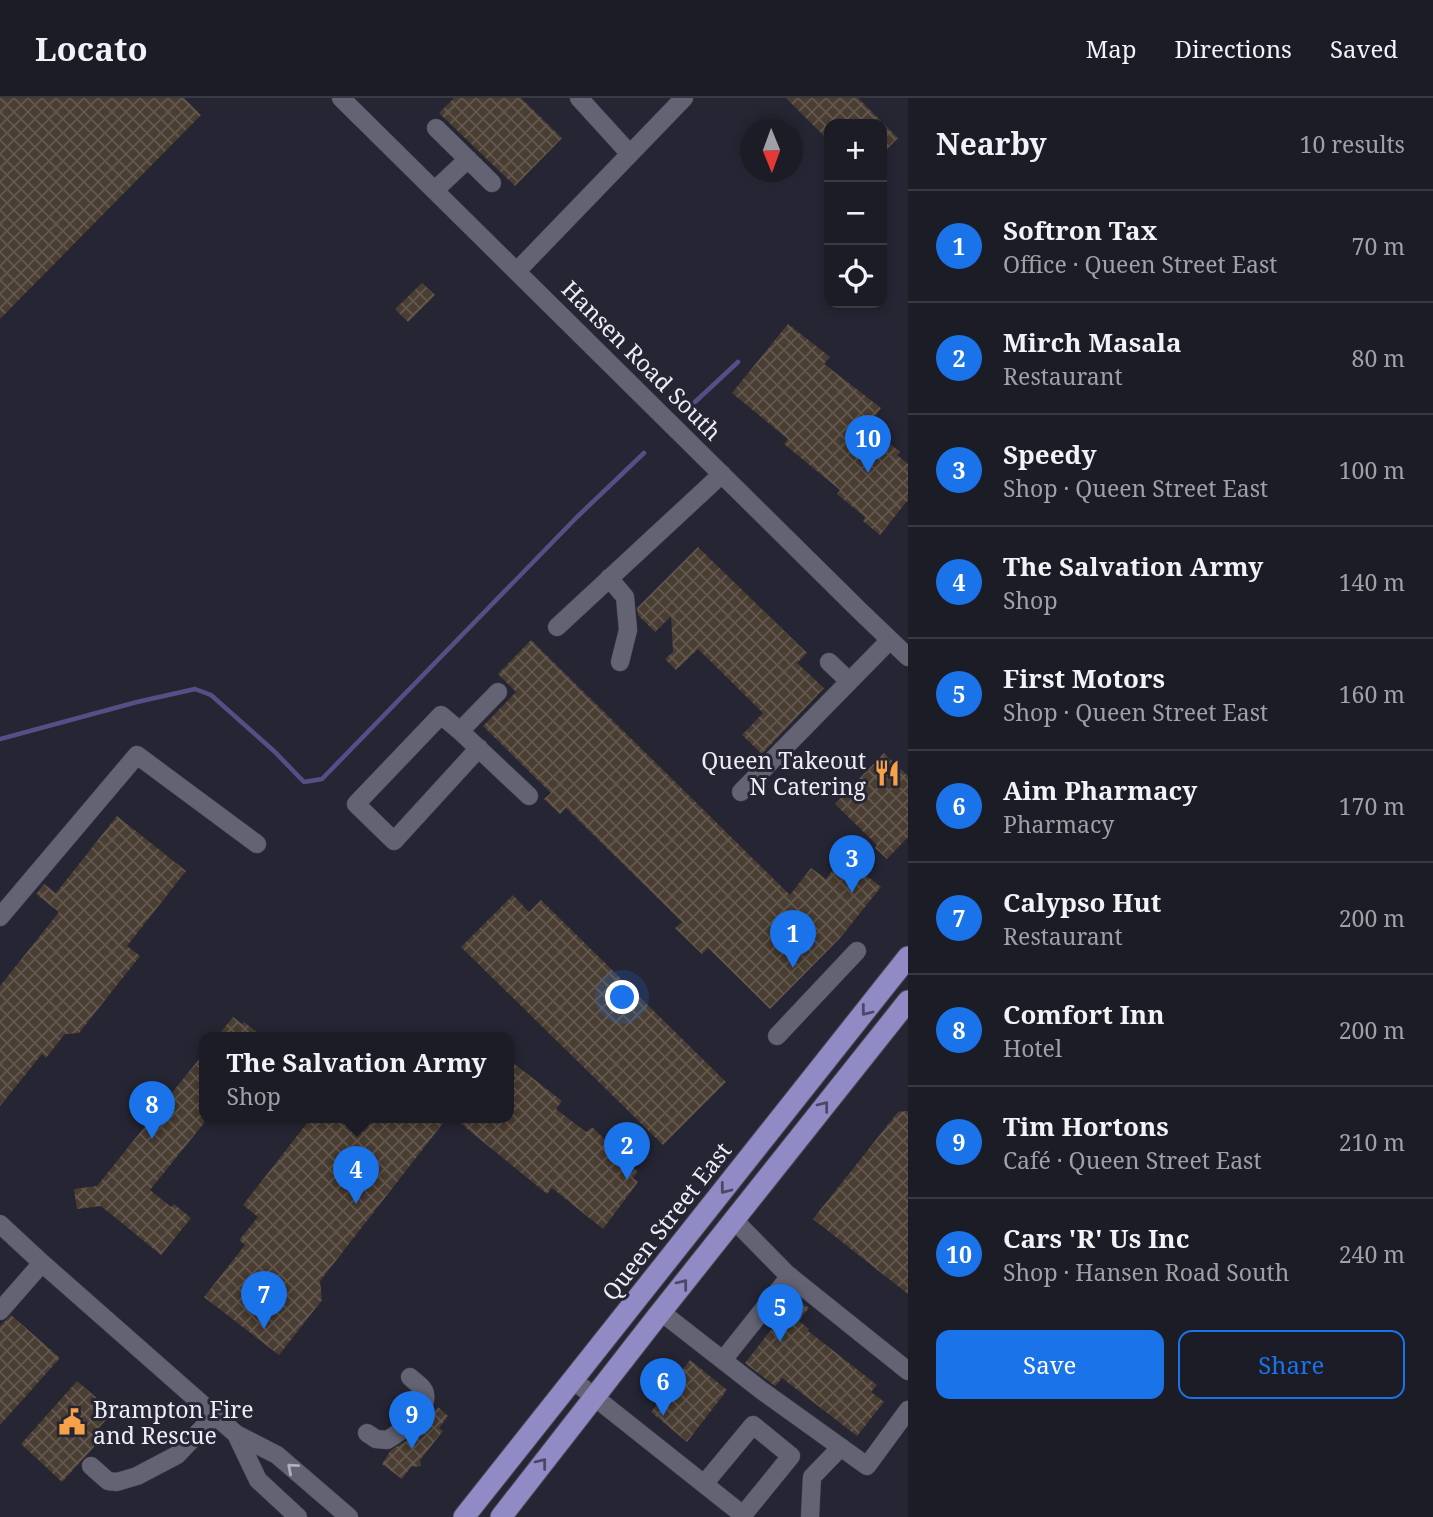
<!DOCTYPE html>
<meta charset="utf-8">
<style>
body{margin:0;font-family:"Noto Serif",serif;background:#25252e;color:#f1f3f6}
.controls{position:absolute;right:21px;top:21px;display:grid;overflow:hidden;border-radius:14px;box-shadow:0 4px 10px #0003}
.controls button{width:63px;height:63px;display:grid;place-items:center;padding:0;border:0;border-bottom:2px solid #3a3a43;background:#1c1c26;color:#f1f3f6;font:35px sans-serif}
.compass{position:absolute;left:740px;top:21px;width:63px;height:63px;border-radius:50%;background:#1c1c26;box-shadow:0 4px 10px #0003;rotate:179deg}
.you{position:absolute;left:623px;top:900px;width:24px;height:24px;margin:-18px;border:5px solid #fff;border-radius:50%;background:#1a73e8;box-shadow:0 0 0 10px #1a73e833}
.badge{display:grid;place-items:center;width:46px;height:46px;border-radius:50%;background:#1a73e8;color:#fff;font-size:23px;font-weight:700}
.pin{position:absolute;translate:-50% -58px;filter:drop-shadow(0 2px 4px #0008)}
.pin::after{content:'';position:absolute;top:37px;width:24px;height:21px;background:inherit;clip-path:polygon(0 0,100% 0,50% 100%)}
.popup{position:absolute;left:199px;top:934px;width:315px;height:91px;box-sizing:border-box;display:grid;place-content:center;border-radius:14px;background:#1c1c26;filter:drop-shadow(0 2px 5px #0005);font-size:23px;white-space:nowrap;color:#a0a1a7}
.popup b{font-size:26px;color:#f1f3f6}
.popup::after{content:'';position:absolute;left:50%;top:100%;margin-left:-14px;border:14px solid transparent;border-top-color:#1c1c26}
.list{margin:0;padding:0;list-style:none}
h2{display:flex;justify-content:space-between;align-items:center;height:91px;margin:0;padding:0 28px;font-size:30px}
h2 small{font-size:23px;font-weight:400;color:#a0a1a7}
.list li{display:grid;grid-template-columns:46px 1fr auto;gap:21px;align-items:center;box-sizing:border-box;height:112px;padding:0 28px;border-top:2px solid #3a3a43}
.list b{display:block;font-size:26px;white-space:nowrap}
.list p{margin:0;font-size:23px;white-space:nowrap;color:#a0a1a7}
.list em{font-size:23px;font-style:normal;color:#a0a1a7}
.actions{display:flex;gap:14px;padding:21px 28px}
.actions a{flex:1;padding:16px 0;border:2px solid #1a73e8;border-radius:14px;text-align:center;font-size:24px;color:#1a73e8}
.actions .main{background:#1a73e8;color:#fff}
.icon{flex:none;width:38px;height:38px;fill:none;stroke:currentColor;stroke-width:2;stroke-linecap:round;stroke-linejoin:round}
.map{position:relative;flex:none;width:908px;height:1419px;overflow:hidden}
header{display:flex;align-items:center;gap:42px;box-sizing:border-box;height:98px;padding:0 35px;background:#1c1c26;border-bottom:2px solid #3a3a43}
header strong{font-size:33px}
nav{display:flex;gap:38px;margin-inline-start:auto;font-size:24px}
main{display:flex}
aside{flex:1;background:#1c1c26}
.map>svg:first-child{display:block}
</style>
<header>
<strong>Locato</strong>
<nav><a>Map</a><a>Directions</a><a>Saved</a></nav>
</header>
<main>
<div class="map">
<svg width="908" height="1419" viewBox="0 0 908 1419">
<defs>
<pattern id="building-cross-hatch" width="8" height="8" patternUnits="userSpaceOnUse" patternTransform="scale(1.75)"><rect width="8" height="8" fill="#4a3d31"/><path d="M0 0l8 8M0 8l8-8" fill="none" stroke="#645950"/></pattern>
</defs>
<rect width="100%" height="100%" fill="#262533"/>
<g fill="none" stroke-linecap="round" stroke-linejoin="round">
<!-- stream -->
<path stroke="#564f87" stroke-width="4.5" d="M 695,304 L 738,264
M 0,641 L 137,604 L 195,591 L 211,597 L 275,654 L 304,684 L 322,681 L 577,419 L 644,355"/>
</g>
<!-- building -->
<path fill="url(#building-cross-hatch)" d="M 0,0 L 184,0 L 201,17 L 0,221 Z
M 454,0 L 521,0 L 562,40 L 515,88 L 439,15 Z
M 786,0 L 858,0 L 898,40 L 882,56 L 882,26 L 829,26 L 829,43 Z
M 422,185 L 435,197 L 408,224 L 395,211 Z
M 788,226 L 830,259 L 824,266 L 881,310 L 867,328 L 900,354 L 897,357 L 908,366 L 908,402 L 880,437 L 863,423 L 865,419 L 837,396 L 840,392 L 784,346 L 788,341 L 732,295 Z
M 698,449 L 807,555 L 797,565 L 824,590 L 762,656 L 742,637 L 763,615 L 698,551 L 676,572 L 665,561 L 673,554 L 671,518 L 655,534 L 638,517 L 637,510 Z
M 531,542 L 790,797 L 811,770 L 826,781 L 843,759 L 881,789 L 840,840 L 770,911 L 708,850 L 702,856 L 675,830 L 682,824 L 566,710 L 560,716 L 544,701 L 551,695 L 483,628 L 516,594 L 498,576 Z
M 884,655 L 908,678 L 908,739 L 887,761 L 875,750 L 877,747 L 835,706 Z
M 117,718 L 186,773 L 127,848 L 140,858 L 79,935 L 65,936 L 46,960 L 42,956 L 0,1008 L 0,888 L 59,814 L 36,796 L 44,786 L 56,795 Z
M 513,797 L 529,814 L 541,802 L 726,984 L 663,1047 L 461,849 Z
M 233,919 L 242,926 L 244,924 L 264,940 L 216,940 Z
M 204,955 L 204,1025 L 150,1092 L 171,1109 L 174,1106 L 191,1120 L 161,1157 L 101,1108 L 77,1111 L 74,1091 L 97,1088 Z
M 508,961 L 562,1003 L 556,1011 L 586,1034 L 592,1029 L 638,1074 L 633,1080 L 638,1084 L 603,1131 L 552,1090 L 547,1096 L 454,1020 L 508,1020 Z
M 908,1013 L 908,1196 L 813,1121 L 898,1014 Z
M 311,1020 L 447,1020 L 320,1183 L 322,1202 L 279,1257 L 204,1199 L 245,1147 L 239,1142 L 258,1119 L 243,1107 Z
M 796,1200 L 809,1210 L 799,1223 L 809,1231 L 808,1233 L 877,1287 L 871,1294 L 884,1304 L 857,1338 L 782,1280 L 775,1288 L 745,1265 Z
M 11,1217 L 60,1260 L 0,1327 L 0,1228 Z
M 690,1262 L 727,1292 L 687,1344 L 651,1314 L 678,1281 L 676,1280 Z
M 77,1283 L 113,1314 L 96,1333 L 103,1339 L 62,1384 L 21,1346 Z
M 438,1309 L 448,1318 L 439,1330 L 443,1333 L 420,1362 L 421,1368 L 411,1369 L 402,1381 L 382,1366 L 391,1352 L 406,1343 L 420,1331 Z"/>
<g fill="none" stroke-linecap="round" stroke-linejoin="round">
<!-- minor casing -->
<g stroke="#454450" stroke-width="19">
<path id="minor" d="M 341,0 L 860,513 L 908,559
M 579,0 L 630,56
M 436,30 L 492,85
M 435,92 L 468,61
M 517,173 L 684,0
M 609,480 L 625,499 L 628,532 L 620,564
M 557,529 L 722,376
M 829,564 L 849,583
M 498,594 L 460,633 L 529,698
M 460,633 L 441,617 L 356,706 L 394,743 L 479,650
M 741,694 L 890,542
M 0,819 L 137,657 L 257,746
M 777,938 L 857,853
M 734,1122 L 787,1176 L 908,1273
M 0,1126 L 42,1165 L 236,1336 L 277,1357 L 349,1419
M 0,1213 L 42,1165
M 661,1214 L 761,1292 L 867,1368 L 908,1312
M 723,1262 L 790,1178
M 573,1282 L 743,1417 L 791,1358 L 753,1327 L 704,1386
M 367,1335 L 376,1341 L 387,1342 C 401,1334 428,1314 425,1296 C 424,1289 415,1284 410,1279
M 236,1336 L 258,1382 L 298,1419
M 91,1368 L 108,1383 L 117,1384 L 137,1378 L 177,1357 L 215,1317
M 810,1419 L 812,1379 L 841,1349"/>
</g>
<!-- major casing -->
<g stroke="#454450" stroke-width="23">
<path id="major" d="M 464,1419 L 908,859
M 501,1419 L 656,1220 L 908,903"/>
</g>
<!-- minor -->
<use href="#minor" stroke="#646374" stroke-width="18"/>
<!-- major -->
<use href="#major" stroke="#908ac5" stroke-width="21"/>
</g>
<!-- one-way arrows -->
<defs><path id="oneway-chevron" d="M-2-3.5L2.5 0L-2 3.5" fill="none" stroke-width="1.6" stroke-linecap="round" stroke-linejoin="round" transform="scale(1.75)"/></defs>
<g stroke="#4b4866">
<use href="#oneway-chevron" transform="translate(866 913) rotate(128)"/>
<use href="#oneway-chevron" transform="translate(824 1008) rotate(-52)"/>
<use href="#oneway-chevron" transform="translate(725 1091) rotate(128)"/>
<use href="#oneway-chevron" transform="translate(683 1186) rotate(-52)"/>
<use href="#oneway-chevron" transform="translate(542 1365) rotate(-52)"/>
</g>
<use stroke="#b0afbc" href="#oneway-chevron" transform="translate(292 1370) rotate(-139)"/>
<!-- icons -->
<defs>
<g id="restaurant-bare" transform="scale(2.1)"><path d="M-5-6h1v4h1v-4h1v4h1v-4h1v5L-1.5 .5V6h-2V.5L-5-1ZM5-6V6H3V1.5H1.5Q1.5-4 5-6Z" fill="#f7a149" stroke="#262533" stroke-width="2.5" paint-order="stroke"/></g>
<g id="civic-bare" transform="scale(2.1)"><path d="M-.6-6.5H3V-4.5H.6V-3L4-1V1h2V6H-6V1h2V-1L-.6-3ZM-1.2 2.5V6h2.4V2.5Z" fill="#f7a149" stroke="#262533" stroke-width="2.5" paint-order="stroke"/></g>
</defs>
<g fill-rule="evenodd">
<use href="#restaurant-bare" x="887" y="675"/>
<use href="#civic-bare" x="72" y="1324"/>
</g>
<g text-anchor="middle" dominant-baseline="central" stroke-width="6" stroke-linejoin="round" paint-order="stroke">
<!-- street labels -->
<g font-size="23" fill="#eeedf7" stroke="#262533">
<text transform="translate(642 262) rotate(45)">Hansen Road South</text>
<text transform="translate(666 1123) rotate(-52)">Queen Street East</text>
</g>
<!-- poi labels -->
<g font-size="23" fill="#eeedf7" stroke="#262533" text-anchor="end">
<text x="866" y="662">Queen Takeout<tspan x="866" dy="26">N Catering</tspan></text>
<text x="93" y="1311" text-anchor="start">Brampton Fire<tspan x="93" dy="26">and Rescue</tspan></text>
</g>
</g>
</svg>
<div class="controls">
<button>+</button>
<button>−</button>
<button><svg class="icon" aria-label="locate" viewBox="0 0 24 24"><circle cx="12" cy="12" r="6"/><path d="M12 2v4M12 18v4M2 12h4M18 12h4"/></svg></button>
</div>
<svg class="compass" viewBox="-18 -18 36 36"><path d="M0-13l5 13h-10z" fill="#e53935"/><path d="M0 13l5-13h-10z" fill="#a0a1a7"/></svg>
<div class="you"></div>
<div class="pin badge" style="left:793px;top:870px">1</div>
<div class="pin badge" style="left:627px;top:1082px">2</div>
<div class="pin badge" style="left:852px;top:795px">3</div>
<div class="pin badge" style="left:356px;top:1106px">4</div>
<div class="popup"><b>The Salvation Army</b>Shop</div>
<div class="pin badge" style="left:780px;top:1244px">5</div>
<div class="pin badge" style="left:663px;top:1318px">6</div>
<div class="pin badge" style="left:264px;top:1231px">7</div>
<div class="pin badge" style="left:152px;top:1041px">8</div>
<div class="pin badge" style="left:412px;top:1351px">9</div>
<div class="pin badge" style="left:868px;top:375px">10</div>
</div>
<aside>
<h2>Nearby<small>10 results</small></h2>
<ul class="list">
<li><span class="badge">1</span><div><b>Softron Tax</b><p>Office · Queen Street East</p></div><em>70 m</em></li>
<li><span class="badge">2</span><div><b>Mirch Masala</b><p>Restaurant</p></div><em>80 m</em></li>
<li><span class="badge">3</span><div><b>Speedy</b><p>Shop · Queen Street East</p></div><em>100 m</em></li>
<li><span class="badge">4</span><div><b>The Salvation Army</b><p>Shop</p></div><em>140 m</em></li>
<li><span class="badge">5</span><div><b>First Motors</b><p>Shop · Queen Street East</p></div><em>160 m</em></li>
<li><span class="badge">6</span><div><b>Aim Pharmacy</b><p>Pharmacy</p></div><em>170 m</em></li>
<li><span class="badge">7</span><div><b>Calypso Hut</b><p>Restaurant</p></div><em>200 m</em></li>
<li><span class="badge">8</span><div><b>Comfort Inn</b><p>Hotel</p></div><em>200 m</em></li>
<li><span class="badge">9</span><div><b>Tim Hortons</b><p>Café · Queen Street East</p></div><em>210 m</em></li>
<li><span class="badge">10</span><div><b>Cars 'R' Us Inc</b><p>Shop · Hansen Road South</p></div><em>240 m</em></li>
</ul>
<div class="actions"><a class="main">Save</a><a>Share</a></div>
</aside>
</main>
